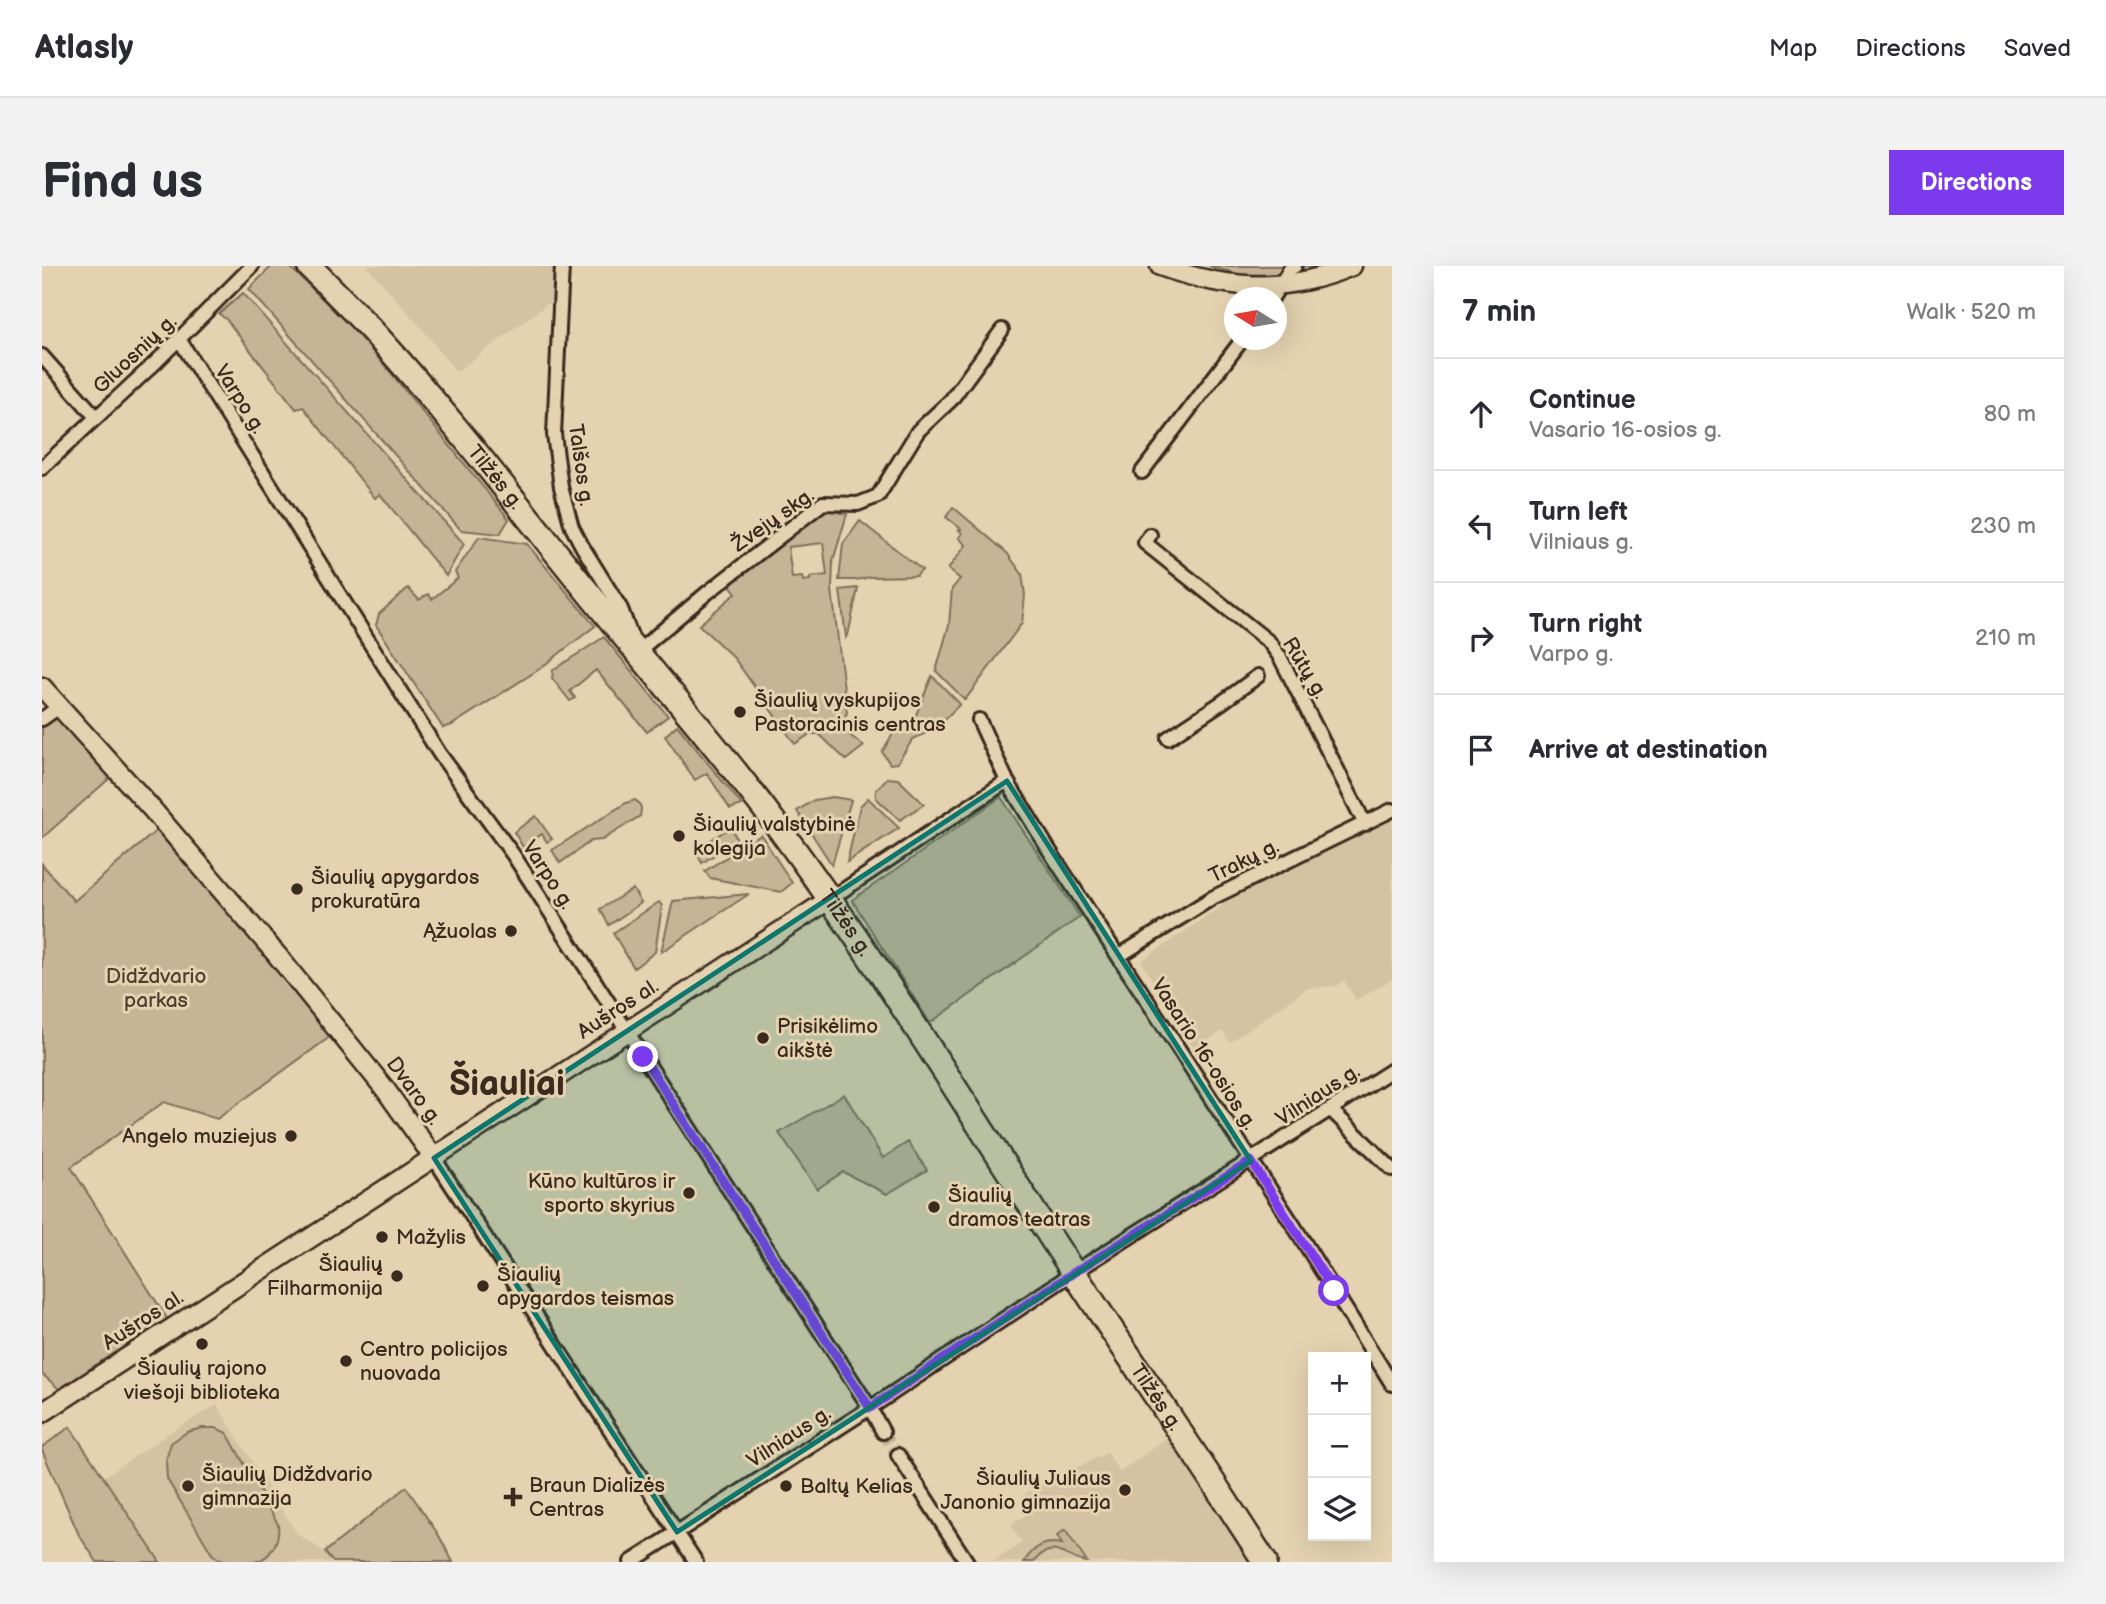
<!DOCTYPE html>
<meta charset="utf-8">
<style>
body{margin:0;font-family:"Balsamiq Sans",sans-serif;background:#f2f2f3;color:#2b2b33}
.controls{position:absolute;right:21px;bottom:21px;display:grid;overflow:hidden;border-radius:0px;box-shadow:0 7px 28px #0002}
.controls button{width:63px;height:63px;display:grid;place-items:center;padding:0;border:0;border-bottom:2px solid #e1e1e2;background:#fff;color:#2b2b33;font:35px sans-serif}
.compass{position:absolute;left:1182px;top:21px;width:63px;height:63px;border-radius:50%;background:#fff;box-shadow:0 7px 28px #0002;rotate:281deg}
.stop{position:absolute;width:21px;height:21px;margin:-16px;border:5px solid #7c3aed;border-radius:50%;background:#fff}
.stop.end{background:#7c3aed;border-color:#fff;box-shadow:0 2px 7px #0008}
.list{margin:0;padding:0;list-style:none}
h2{display:flex;justify-content:space-between;align-items:center;height:91px;margin:0;padding:0 28px;font-size:30px}
h2 small{font-size:23px;font-weight:400;color:#7c7c81}
.list li{display:grid;grid-template-columns:46px 1fr auto;gap:21px;align-items:center;box-sizing:border-box;height:112px;padding:0 28px;border-top:2px solid #e1e1e2}
.list b{display:block;font-size:26px;white-space:nowrap}
.list p{margin:0;font-size:23px;white-space:nowrap;color:#7c7c81}
.list em{font-size:23px;font-style:normal;color:#7c7c81}
.icon{flex:none;width:38px;height:38px;fill:none;stroke:currentColor;stroke-width:2;stroke-linecap:round;stroke-linejoin:round}
.map{position:relative;flex:none;width:1350px;height:1296px;overflow:hidden;border-radius:0px}
header{display:flex;align-items:center;gap:42px;box-sizing:border-box;height:98px;padding:0 35px;background:#fff;border-bottom:2px solid #e1e1e2}
header strong{font-size:33px}
nav{display:flex;gap:38px;margin-inline-start:auto;font-size:24px}
.intro{display:flex;align-items:center;justify-content:space-between;box-sizing:border-box;height:168px;padding:0 42px}
h1{margin:0;font-size:49px}
.button{padding:18px 32px;border-radius:0px;background:#7c3aed;color:#fff;font-size:24px;font-weight:700}
main{display:flex;gap:42px;padding:0 42px}
aside{flex:1;background:#fff;border-radius:0px;box-shadow:0 7px 28px #0002}
.map>svg:first-child{display:block}
</style>
<header>
<strong>Atlasly</strong>
<nav><a>Map</a><a>Directions</a><a>Saved</a></nav>
</header>
<div class="intro"><h1>Find us</h1><a class="button">Directions</a></div>
<main>
<div class="map">
<svg width="1350" height="1296" viewBox="0 0 1350 1296">
<rect width="100%" height="100%" fill="#e4d2b0"/>
<filter id="ink" filterUnits="userSpaceOnUse"><feTurbulence type="fractalNoise" baseFrequency=".0143" numOctaves="2"/><feDisplacementMap in="SourceGraphic" scale="14" xChannelSelector="R" yChannelSelector="G"/><feConvolveMatrix kernelMatrix="1 2 1 2 8 2 1 2 1" color-interpolation-filters="sRGB"/></filter>
<g filter="url(#ink)">
<!-- built -->
<path fill="#d4c2a2" d="M 325,0 L 520,0 L 519,28 L 414,106 L 382,65 Z
M 1350,544 L 1350,713 L 1314,734 L 1302,714 L 1295,720 L 1266,722 L 1188,776 L 1180,765 L 1161,777 L 1156,789 L 1099,695 L 1173,645 L 1219,608 Z
M 175,1139 L 255,1268 L 283,1286 L 291,1296 L 118,1296 L 62,1211 L 135,1162 Z
M 1137,1164 L 1223,1296 L 951,1296 L 980,1277 L 969,1259 L 989,1245 L 980,1230 L 1002,1217 L 1065,1187 L 1078,1206 Z"/>
<!-- green -->
<path fill="#c5b496" stroke="#806f5a" stroke-width="2" fill-rule="evenodd" d="M 230,0 L 247,0 L 309,61 L 345,102 L 467,253 L 458,268 L 419,264 L 207,23 Z
M 1167,0 L 1283,0 L 1251,8 L 1200,9 Z
M 201,27 L 422,278 L 404,310 L 338,228 L 333,232 L 261,141 L 254,143 L 184,53 L 177,48 Z
M 911,241 L 965,287 L 980,308 L 983,329 L 980,357 L 923,434 L 894,405 L 907,359 L 910,323 L 918,313 L 906,303 L 924,279 L 917,272 L 920,267 L 917,264 L 919,263 L 904,251 Z
M 784,244 L 805,248 L 791,295 L 790,324 L 805,447 L 797,461 L 822,480 L 804,494 L 777,468 L 768,468 L 753,478 L 692,392 L 657,359 L 694,327 L 688,319 ZM 781,277 L 785,309 L 768,311 L 768,314 L 761,315 L 760,311 L 750,312 L 746,281 Z
M 818,255 L 880,304 L 874,310 L 828,311 L 815,314 L 797,314 L 801,278 Z
M 437,271 L 485,278 L 553,360 L 496,404 L 410,459 L 401,462 L 334,359 L 337,348 L 366,322 L 377,334 L 386,328 L 390,333 L 416,312 L 413,306 Z
M 816,322 L 807,365 L 804,371 L 798,324 Z
M 562,371 L 626,450 L 605,466 L 554,404 L 528,425 L 533,432 L 528,435 L 510,412 L 511,404 Z
M 890,410 L 918,438 L 893,463 L 871,473 L 855,497 L 848,498 L 840,486 L 857,458 L 871,456 Z
M 17,441 L 76,505 L 0,572 L 0,453 Z
M 635,459 L 700,539 L 688,543 L 665,507 L 653,514 L 623,470 Z
M 845,512 L 856,513 L 882,538 L 858,554 L 834,532 L 834,524 Z
M 791,531 L 809,534 L 790,599 L 755,545 L 772,534 Z
M 959,531 L 1038,651 L 888,757 L 810,634 Z
M 826,532 L 857,562 L 805,596 L 818,540 Z
M 593,534 C 599,538 600,542 598,550 L 560,574 L 549,575 L 518,597 L 510,584 L 584,537 Z
M 494,550 L 510,573 L 505,576 L 500,568 L 481,581 L 472,566 Z
M 122,558 L 296,765 L 175,853 L 122,836 L 29,901 L 126,1054 L 17,1123 L 0,1108 L 0,598 L 32,635 Z
M 689,561 L 695,574 L 660,597 L 653,584 Z
M 719,569 L 750,617 L 739,626 L 668,612 L 663,605 Z
M 591,623 L 599,637 L 567,659 L 558,643 Z
M 707,628 L 619,686 L 631,635 Z
M 617,636 L 620,640 L 613,686 L 592,702 L 571,667 Z
M 802,828 L 841,892 L 866,876 L 885,904 L 845,928 L 801,906 L 775,923 L 737,867 Z
M 28,1161 L 118,1296 L 55,1296 L 37,1269 L 0,1184 L 0,1181 Z
M 160,1162 L 174,1162 L 185,1167 L 236,1258 C 238,1273 230,1293 212,1296 C 207,1296 201,1296 195,1296 C 184,1296 178,1296 170,1288 L 125,1213 L 124,1194 L 129,1177 L 145,1166 Z
M 364,1221 L 396,1268 L 411,1296 L 291,1296 L 283,1286 Z
M 1023,1264 L 1045,1296 C 1027,1296 1011,1270 992,1296 L 982,1296 C 992,1281 1002,1274 1020,1278 L 1015,1270 Z"/>
<g fill="none" stroke-linecap="round" stroke-linejoin="round">
<!-- street-tunnel -->
<path stroke="#c2b093" stroke-width="12" stroke-dasharray="12 6" stroke-linecap="butt" d="M 841,1166 L 856,1189"/>
<!-- street casing -->
<g stroke="#3b2a1e" stroke-width="18">
<path id="street" d="M 520,0 L 512,168 L 519,221 L 530,261 L 540,280 L 579,343 L 595,386 L 665,327 L 781,237 L 816,238 L 836,230 L 876,165 L 909,134 L 960,64
M 1230,32 L 1248,3 L 1253,0
M 137,73 L 397,487 L 472,590 L 828,1142 L 841,1166
M 0,90 L 54,151
M 0,202 L 114,96 L 210,0
M 1100,206 L 1200,74
M 1108,269 L 1103,277 L 1227,376 L 1238,391 L 1323,558
M 0,453 L 17,441
M 937,454 L 965,515 L 1007,584 L 1252,960 L 1350,1118
M 1126,472 L 1179,437 L 1216,410
M 788,633 L 965,515
M 1077,690 L 1170,632 L 1350,544
M 1289,844 L 1350,903
M 392,892 L 654,1296
M 856,1189 L 925,1296
M 589,1296 L 828,1142 L 1031,1007 L 1350,804"/>
</g>
<!-- secondary casing -->
<g stroke="#3b2a1e" stroke-width="23">
<path id="secondary" d="M 1118,0 C 1185,24 1243,28 1310,0
M 0,421 L 109,542 L 235,689 L 343,823 L 392,892
M 0,1147 L 788,633"/>
</g>
<!-- highway casing -->
<g stroke="#3b2a1e" stroke-width="28">
<g id="highway">
<path id="s1" d="M 267,0 C 290,23 313,46 335,70 C 406,148 470,232 536,314 C 600,394 669,471 730,553 C 829,685 915,826 1004,964 C 1076,1076 1152,1184 1223,1296"/>
</g>
</g>
<!-- street -->
<use href="#street" stroke="#e4d2b0" stroke-width="12"/>
<!-- secondary -->
<use href="#secondary" stroke="#e4d2b0" stroke-width="18"/>
<!-- highway -->
<use href="#highway" stroke="#e4d2b0" stroke-width="23"/>
</g>
</g>
<g fill="none" stroke-linecap="round" stroke-linejoin="round" filter="url(#ink)">
<!-- route -->
<path stroke="#7c3aed" stroke-width="9" d="M 601,791 L 828,1142 L 1031,1007 L 1209,895 L 1292,1025"/>
</g>
<!-- marked area -->
<path fill="#0f766e" fill-opacity="0.2" stroke="#0f766e" stroke-width="5" stroke-linejoin="round" d="M 965,515 L 1209,895 L 635,1266 L 392,892 Z"/>
<!-- markers -->
<g fill="#3b2a1e" stroke="#e4d2b0" stroke-width="2.5">
<circle cx="698" cy="446" r="7"/>
<circle cx="637" cy="570" r="7"/>
<circle cx="255" cy="623" r="7"/>
<circle cx="469" cy="665" r="7"/>
<circle cx="721" cy="772" r="7"/>
<circle cx="249" cy="870" r="7"/>
<circle cx="647" cy="927" r="7"/>
<circle cx="892" cy="941" r="7"/>
<circle cx="340" cy="971" r="7"/>
<circle cx="355" cy="1010" r="7"/>
<circle cx="441" cy="1020" r="7"/>
<circle cx="160" cy="1078" r="7"/>
<circle cx="304" cy="1095" r="7"/>
<circle cx="146" cy="1220" r="7"/>
<circle cx="744" cy="1220" r="7"/>
<circle cx="1083" cy="1224" r="7"/>
<path d="M467.5 1220.5h7v7h7v7h-7v7h-7v-7h-7v-7h7z"/>
</g>
<g text-anchor="middle" dominant-baseline="central" stroke-width="6" stroke-linejoin="round" paint-order="stroke">
<!-- street labels -->
<g font-size="21" fill="#3b2a1e" stroke="#e4d2b0">
<text transform="translate(93 88) rotate(-43)">Gluosnių g.</text>
<text transform="translate(198 133) rotate(58)">Varpo g.</text>
<text transform="translate(539 199) rotate(82)">Talšos g.</text>
<text stroke="none"><textPath href="#s1" startOffset="282">Tilžės g.</textPath></text>
<text transform="translate(731 254) rotate(-35)">Žvejų skg.</text>
<text transform="translate(1263 402) rotate(59)">Rūtų g.</text>
<text transform="translate(1202 595) rotate(-26)">Trakų g.</text>
<text transform="translate(506 609) rotate(57)">Varpo g.</text>
<text stroke="none"><textPath href="#s1" startOffset="849">Tilžės g.</textPath></text>
<text transform="translate(576 743) rotate(-33)">Aušros al.</text>
<text transform="translate(1162 788) rotate(57)">Vasario 16-osios g.</text>
<text transform="translate(372 825) rotate(54)">Dvaro g.</text>
<text transform="translate(1276 829) rotate(-33)">Vilniaus g.</text>
<text transform="translate(101 1054) rotate(-33)">Aušros al.</text>
<text stroke="none"><textPath href="#s1" startOffset="1416">Tilžės g.</textPath></text>
<text transform="translate(747 1171) rotate(-33)">Vilniaus g.</text>
</g>
<!-- poi labels -->
<g font-size="21" fill="#3b2a1e" stroke="#e4d2b0" text-anchor="start">
<text x="712" y="434">Šiaulių vyskupijos<tspan x="712" dy="24">Pastoracinis centras</tspan></text>
<text x="651" y="558">Šiaulių valstybinė<tspan x="651" dy="24">kolegija</tspan></text>
<text x="269" y="611">Šiaulių apygardos<tspan x="269" dy="24">prokuratūra</tspan></text>
<text x="455" y="665" text-anchor="end">Ąžuolas</text>
<text x="735" y="760">Prisikėlimo<tspan x="735" dy="24">aikštė</tspan></text>
<text x="235" y="870" text-anchor="end">Angelo muziejus</text>
<text x="633" y="915" text-anchor="end">Kūno kultūros ir<tspan x="633" dy="24">sporto skyrius</tspan></text>
<text x="906" y="929">Šiaulių<tspan x="906" dy="24">dramos teatras</tspan></text>
<text x="354" y="971">Mažylis</text>
<text x="341" y="998" text-anchor="end">Šiaulių<tspan x="341" dy="24">Filharmonija</tspan></text>
<text x="455" y="1008">Šiaulių<tspan x="455" dy="24">apygardos teismas</tspan></text>
<text x="318" y="1083">Centro policijos<tspan x="318" dy="24">nuovada</tspan></text>
<text x="160" y="1102" text-anchor="middle">Šiaulių rajono<tspan x="160" dy="24">viešoji biblioteka</tspan></text>
<text x="160" y="1208">Šiaulių Didždvario<tspan x="160" dy="24">gimnazija</tspan></text>
<text x="1069" y="1212" text-anchor="end">Šiaulių Juliaus<tspan x="1069" dy="24">Janonio gimnazija</tspan></text>
<text x="487" y="1219">Braun Dializės<tspan x="487" dy="24">Centras</tspan></text>
<text x="758" y="1220">Baltų Kelias</text>
</g>
<!-- park labels -->
<g font-size="21" fill="#503f30" stroke="#e4d2b0">
<text x="114" y="710">Didždvario<tspan x="114" dy="24">parkas</tspan></text>
</g>
<!-- town labels -->
<g font-size="35" font-weight="bold" fill="#3b2a1e" stroke="#e4d2b0">
<text x="465" y="818">Šiauliai</text>
</g>
</g>
</svg>
<div class="controls">
<button>+</button>
<button>−</button>
<button><svg class="icon" aria-label="layers" viewBox="0 0 24 24"><path d="M12 4l9 5-9 5-9-5zM3 14l9 5 9-5"/></svg></button>
</div>
<svg class="compass" viewBox="-18 -18 36 36"><path d="M0-13l5 13h-10z" fill="#e53935"/><path d="M0 13l5-13h-10z" fill="#7c7c81"/></svg>
<div class="stop" style="left:1292px;top:1025px"></div>
<div class="stop end" style="left:601px;top:791px"></div>
</div>
<aside>
<h2>7 min<small>Walk · 520 m</small></h2>
<ul class="list">
<li><svg class="icon" aria-label="ahead" viewBox="0 0 24 24"><path d="M12 20V5M6 11l6-6 6 6"/></svg><div><b>Continue</b><p>Vasario 16-osios g.</p></div><em>80 m</em></li>
<li><svg class="icon" aria-label="left" viewBox="0 0 24 24"><path d="M17 20v-9H6M10 6l-5 5 5 5"/></svg><div><b>Turn left</b><p>Vilniaus g.</p></div><em>230 m</em></li>
<li><svg class="icon" aria-label="right" viewBox="0 0 24 24"><path d="M7 20v-9h11M14 6l5 5-5 5"/></svg><div><b>Turn right</b><p>Varpo g.</p></div><em>210 m</em></li>
<li><svg class="icon" aria-label="arrive" viewBox="0 0 24 24"><path d="M6 21V4h12l-3 4 3 4H6"/></svg><div><b>Arrive at destination</b></div></li>
</ul>
</aside>
</main>
